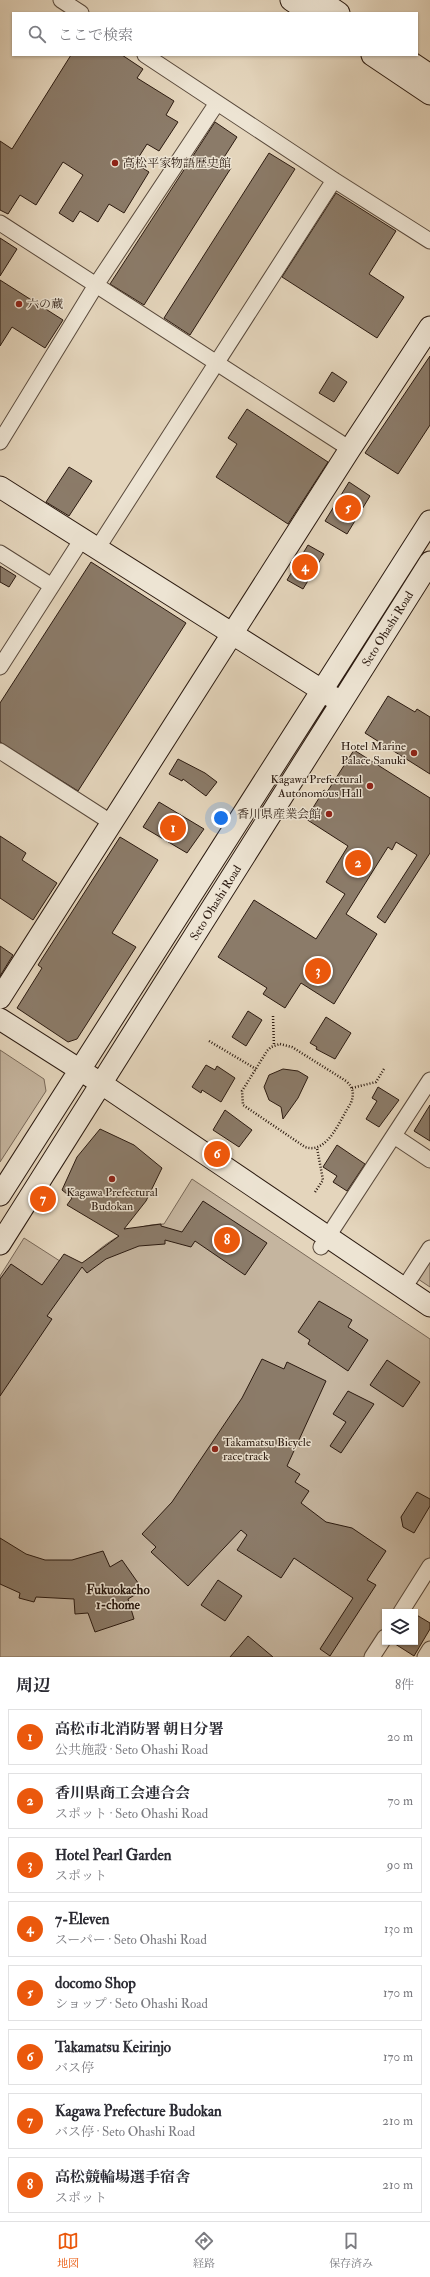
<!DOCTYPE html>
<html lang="ja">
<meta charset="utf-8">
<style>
body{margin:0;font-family:"IM FELL Double Pica","Noto Serif JP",serif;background:#f7f7f7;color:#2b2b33}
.controls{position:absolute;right:12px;bottom:12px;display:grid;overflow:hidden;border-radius:0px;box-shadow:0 1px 3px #0004}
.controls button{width:36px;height:36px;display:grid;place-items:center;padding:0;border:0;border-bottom:1px solid #e1e1e2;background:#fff;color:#2b2b33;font:20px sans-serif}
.you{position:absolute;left:221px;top:818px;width:14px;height:14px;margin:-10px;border:3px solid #fff;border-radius:50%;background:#1a73e8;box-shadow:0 0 0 6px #1a73e833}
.badge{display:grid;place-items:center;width:26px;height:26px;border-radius:50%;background:#ea580c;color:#fff;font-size:13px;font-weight:700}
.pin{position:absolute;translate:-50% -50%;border:2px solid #fff;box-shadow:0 1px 4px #0006}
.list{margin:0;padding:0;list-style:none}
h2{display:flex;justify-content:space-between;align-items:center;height:52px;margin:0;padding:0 16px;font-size:17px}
h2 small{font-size:13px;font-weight:400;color:#7c7c81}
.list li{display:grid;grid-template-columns:26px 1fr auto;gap:12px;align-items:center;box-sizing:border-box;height:56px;margin:0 8px 8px;padding:0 8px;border:1px solid #e1e1e2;border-radius:0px}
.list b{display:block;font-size:15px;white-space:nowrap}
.list p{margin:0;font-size:13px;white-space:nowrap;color:#7c7c81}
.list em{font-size:13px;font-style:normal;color:#7c7c81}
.icon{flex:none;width:22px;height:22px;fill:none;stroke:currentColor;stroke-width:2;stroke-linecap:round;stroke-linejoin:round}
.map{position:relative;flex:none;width:430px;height:1657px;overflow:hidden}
.search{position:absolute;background:#fff;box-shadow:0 1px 3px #0004;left:12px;right:12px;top:12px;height:44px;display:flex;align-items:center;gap:10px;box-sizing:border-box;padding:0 14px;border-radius:0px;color:#7c7c81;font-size:15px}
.sheet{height:564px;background:#fff}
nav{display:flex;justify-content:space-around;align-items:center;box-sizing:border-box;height:56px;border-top:1px solid #e1e1e2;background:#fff;font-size:11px;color:#7c7c81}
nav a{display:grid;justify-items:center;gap:2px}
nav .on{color:#ea580c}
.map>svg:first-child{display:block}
</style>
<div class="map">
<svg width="430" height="1657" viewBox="0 0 430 1657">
<rect width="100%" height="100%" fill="#e4d5bc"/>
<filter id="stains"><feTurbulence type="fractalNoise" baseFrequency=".005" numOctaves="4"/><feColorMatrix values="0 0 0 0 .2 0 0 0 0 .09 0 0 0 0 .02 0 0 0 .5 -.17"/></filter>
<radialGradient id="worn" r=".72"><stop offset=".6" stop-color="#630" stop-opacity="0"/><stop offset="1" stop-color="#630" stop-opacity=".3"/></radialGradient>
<!-- green -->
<path fill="#c5b59f" stroke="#786858" d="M 0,1050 L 44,1079 L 46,1091 L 0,1162 Z
M 192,1179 L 430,1339 L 430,1559 L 396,1612 L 385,1612 L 385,1629 L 367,1657 L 0,1657 L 0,1276 L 24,1238 L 77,1272 C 98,1246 129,1224 164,1224 Z
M 430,1261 L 430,1287 L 418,1279 Z"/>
<!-- building -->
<path fill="#8b7b69" stroke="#2b1a10" d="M 71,55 L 122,55 L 143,69 L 137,78 L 174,101 L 166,115 L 178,122 L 159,151 L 147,144 L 135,163 L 149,172 L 124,213 L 109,204 L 98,222 L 80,211 L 73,222 L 59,213 L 83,175 L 63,162 L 36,205 L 20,195 L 8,214 L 0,210 L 0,141 L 12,149 Z
M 215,122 L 237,137 L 221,162 L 231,168 L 144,305 L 110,284 Z
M 269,153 L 295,169 L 190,335 L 164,318 Z
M 336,193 L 396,231 L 369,274 L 404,297 L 377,338 L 282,277 Z
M 0,238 L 17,249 L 0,276 Z
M 0,280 L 63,320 L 45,348 L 12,327 L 0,346 Z
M 430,356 L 430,425 L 398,474 L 365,453 Z
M 332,372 L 347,382 L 334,402 L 319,393 Z
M 247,409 L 328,462 L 288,524 L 216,477 L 237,444 L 228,438 Z
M 69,467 L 92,481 L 69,516 L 46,502 Z
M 349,482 L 370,496 L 347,534 L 325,521 Z
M 308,545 L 324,554 L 303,589 L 287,580 Z
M 91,562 L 186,623 L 78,791 L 0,742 L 0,703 Z
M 0,566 L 16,576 L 9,587 L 0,582 Z
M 388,696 L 415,712 L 417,709 L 430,717 L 430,774 L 365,733 Z
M 354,750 L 430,798 L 430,853 L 385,923 L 377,917 L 417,855 L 396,842 L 392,850 L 388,847 L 346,914 L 377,934 L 334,1004 L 301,983 L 285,1008 L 263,994 L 267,988 L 218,957 L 254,900 L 316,939 L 345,894 L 326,882 L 348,846 L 306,819 L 324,790 L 327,792 Z
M 178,759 L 205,773 L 217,782 L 206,796 L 183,779 L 182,781 L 169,774 Z
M 159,802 L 204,829 L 187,853 L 143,827 Z
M 0,836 L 26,853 L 22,860 L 57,883 L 33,920 L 0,898 Z
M 120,837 L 158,860 L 112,933 L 136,947 L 77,1039 L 68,1042 L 17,1008 L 42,968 L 38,965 Z
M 0,946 L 13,955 L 0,976 Z
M 248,1011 L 262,1020 L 246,1046 L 232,1037 Z
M 326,1017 L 351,1033 L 335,1059 L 316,1049 L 317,1047 L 310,1043 Z
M 206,1065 L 215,1070 L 217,1066 L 235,1078 L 221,1102 L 202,1090 L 201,1093 L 192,1087 Z
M 283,1069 L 298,1071 L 308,1077 L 298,1098 L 283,1119 L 281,1107 L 269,1100 L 264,1087 L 269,1075 Z
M 378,1087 L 399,1100 L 379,1127 L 366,1119 L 377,1101 L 372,1098 Z
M 430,1105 L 430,1141 L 414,1131 Z
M 225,1110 L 252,1130 L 239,1147 L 213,1130 Z
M 100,1129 L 134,1145 L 162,1168 L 146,1201 L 124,1229 L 161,1224 L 161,1226 L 182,1232 L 203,1201 L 267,1243 L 245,1275 L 195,1241 L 191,1247 L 165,1240 L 165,1244 L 139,1246 L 106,1259 L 87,1273 L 82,1267 L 47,1316 L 52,1319 L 0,1396 L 0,1279 L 11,1264 L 42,1285 L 64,1254 L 82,1263 L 119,1236 L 67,1205 L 72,1198 L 62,1190 L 77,1157 Z
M 337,1145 L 365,1164 L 347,1191 L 333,1182 L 337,1176 L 323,1167 Z
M 319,1301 L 352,1320 L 348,1327 L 368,1340 L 348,1371 L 308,1344 L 310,1340 L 298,1332 Z
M 262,1359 L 284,1369 L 287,1362 L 326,1381 L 287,1466 L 300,1474 L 295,1482 L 309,1491 L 301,1503 L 326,1522 L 352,1528 L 386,1551 L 367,1580 L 376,1585 L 330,1656 L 320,1649 L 353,1598 L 294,1558 L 281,1578 L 237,1550 L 247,1535 L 241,1530 L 188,1586 L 151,1552 L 156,1547 L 142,1534 L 172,1502 L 242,1398 Z
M 387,1360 L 420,1382 L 403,1407 L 370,1385 Z
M 348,1391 L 374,1404 L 341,1453 L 330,1446 L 346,1422 L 333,1414 Z
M 417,1492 L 430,1499 L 430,1506 L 414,1533 L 403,1527 L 401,1517 Z
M 0,1538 L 26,1554 L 45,1560 L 72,1560 L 103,1551 L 110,1567 L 122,1560 L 143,1590 L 128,1599 L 134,1619 L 95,1632 L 88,1613 L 75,1614 L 74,1599 L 36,1597 L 34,1602 L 19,1598 L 20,1593 L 0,1584 Z
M 218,1580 L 242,1596 L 225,1621 L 201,1605 Z
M 415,1614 L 430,1623 L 430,1629 L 414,1656 L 392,1642 L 415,1642 Z
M 248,1636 L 273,1657 L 230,1657 Z"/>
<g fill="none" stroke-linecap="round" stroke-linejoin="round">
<!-- street casing -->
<g stroke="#59493b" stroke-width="17">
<path id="street" d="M 61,0 L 81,13
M 145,55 L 334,180 L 430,241
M 0,223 L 350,449
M 0,442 L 96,285 L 217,103
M 97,549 L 334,180
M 0,553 L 52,586
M 0,667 L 82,539
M 0,751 L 112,823
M 394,1136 L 430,1160
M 321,1247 L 430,1080
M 404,1288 L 430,1248
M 401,1612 L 430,1566
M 372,1657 L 385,1637
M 425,1657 L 430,1649"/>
</g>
<!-- secondary casing -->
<g stroke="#2b1a10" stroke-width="23">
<path id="secondary" d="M 291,0 L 310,13
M 320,0 L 339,13
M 372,55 L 430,94
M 400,55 L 430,75
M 0,487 L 334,698
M 0,998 L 350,449 L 430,327
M 0,1019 L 102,1084 L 430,1306
M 0,1195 L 430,521
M 0,1244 L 430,562"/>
</g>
<!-- path -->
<path stroke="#2b1a10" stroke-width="2.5" stroke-dasharray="1 2" stroke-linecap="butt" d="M 273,1016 L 274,1046
M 209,1041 L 256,1069
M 280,1044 L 292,1047 L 346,1081 C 354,1088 354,1094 351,1103 C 340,1119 328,1155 305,1147 L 243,1105 L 242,1091 L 267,1051 L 271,1047 Z
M 352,1088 L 376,1082 L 384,1069
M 315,1192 L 323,1180 L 317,1148"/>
<!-- street -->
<use href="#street" stroke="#ede4d3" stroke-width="15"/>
<!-- secondary -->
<use href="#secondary" stroke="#ede4d3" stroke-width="21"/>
</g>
<!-- markers -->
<g fill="#8f2418" stroke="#ede4d3" stroke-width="1.5">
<circle cx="115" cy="163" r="4"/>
<circle cx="19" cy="304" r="4"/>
<circle cx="414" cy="753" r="4"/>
<circle cx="370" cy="786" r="4"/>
<circle cx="329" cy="814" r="4"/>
<circle cx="112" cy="1179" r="4"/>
<circle cx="215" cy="1449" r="4"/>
</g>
<g text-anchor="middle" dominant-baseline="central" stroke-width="3" stroke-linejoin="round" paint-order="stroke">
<!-- poi labels -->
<g font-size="12" fill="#2b1a10" stroke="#ede4d3" text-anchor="start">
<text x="123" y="163">高松平家物語歴史館</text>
<text x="27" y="304">六の蔵</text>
<text x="406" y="746" text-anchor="end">Hotel Marine<tspan x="406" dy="14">Palace Sanuki</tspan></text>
<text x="362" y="779" text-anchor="end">Kagawa Prefectural<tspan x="362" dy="14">Autonomous Hall</tspan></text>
<text x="321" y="814" text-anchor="end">香川県産業会館</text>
<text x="112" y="1192" text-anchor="middle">Kagawa Prefectural<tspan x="112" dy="14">Budokan</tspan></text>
<text x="223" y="1442">Takamatsu Bicycle<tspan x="223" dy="14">race track</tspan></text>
</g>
<!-- street labels -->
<g font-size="12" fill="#2b1a10" stroke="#ede4d3">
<text transform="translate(388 629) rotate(-58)">Seto Ohashi Road</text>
<text transform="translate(216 903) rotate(-58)">Seto Ohashi Road</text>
</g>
<!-- neighbourhood labels -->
<g font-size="13" font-weight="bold" fill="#2b1a10" stroke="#ede4d3">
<text x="118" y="1590">Fukuokacho<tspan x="118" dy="15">1-chome</tspan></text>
</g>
</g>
<rect width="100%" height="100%" filter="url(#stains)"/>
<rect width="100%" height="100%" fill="url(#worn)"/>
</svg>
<div class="controls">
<button><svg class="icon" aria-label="layers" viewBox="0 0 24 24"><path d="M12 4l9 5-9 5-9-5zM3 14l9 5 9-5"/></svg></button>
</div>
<div class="you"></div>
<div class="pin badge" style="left:173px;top:828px">1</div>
<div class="pin badge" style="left:358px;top:863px">2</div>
<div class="pin badge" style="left:318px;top:971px">3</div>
<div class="pin badge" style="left:305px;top:567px">4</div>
<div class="pin badge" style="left:348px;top:508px">5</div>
<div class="pin badge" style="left:217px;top:1154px">6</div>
<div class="pin badge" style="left:43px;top:1199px">7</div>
<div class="pin badge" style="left:227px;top:1240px">8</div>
<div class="search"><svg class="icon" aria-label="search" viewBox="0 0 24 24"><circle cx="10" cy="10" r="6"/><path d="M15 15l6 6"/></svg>ここで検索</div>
</div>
<section class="sheet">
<h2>周辺<small>8件</small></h2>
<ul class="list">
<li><span class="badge">1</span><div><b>高松市北消防署 朝日分署</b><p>公共施設 · Seto Ohashi Road</p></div><em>20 m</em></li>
<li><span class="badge">2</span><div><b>香川県商工会連合会</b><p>スポット · Seto Ohashi Road</p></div><em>70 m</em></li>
<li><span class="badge">3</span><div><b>Hotel Pearl Garden</b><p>スポット</p></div><em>90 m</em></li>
<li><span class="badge">4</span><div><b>7-Eleven</b><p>スーパー · Seto Ohashi Road</p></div><em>130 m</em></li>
<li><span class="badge">5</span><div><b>docomo Shop</b><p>ショップ · Seto Ohashi Road</p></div><em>170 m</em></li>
<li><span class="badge">6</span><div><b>Takamatsu Keirinjo</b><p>バス停</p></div><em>170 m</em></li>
<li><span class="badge">7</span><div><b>Kagawa Prefecture Budokan</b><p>バス停 · Seto Ohashi Road</p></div><em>210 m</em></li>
<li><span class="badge">8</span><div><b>高松競輪場選手宿舎</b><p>スポット</p></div><em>210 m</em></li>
</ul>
</section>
<nav>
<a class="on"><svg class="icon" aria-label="map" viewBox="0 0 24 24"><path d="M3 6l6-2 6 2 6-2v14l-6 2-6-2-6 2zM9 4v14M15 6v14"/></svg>地図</a>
<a><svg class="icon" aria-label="directions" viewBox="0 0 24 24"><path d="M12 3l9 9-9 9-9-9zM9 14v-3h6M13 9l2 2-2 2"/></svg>経路</a>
<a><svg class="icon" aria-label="saved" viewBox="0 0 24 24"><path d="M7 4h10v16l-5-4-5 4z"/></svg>保存済み</a>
</nav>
